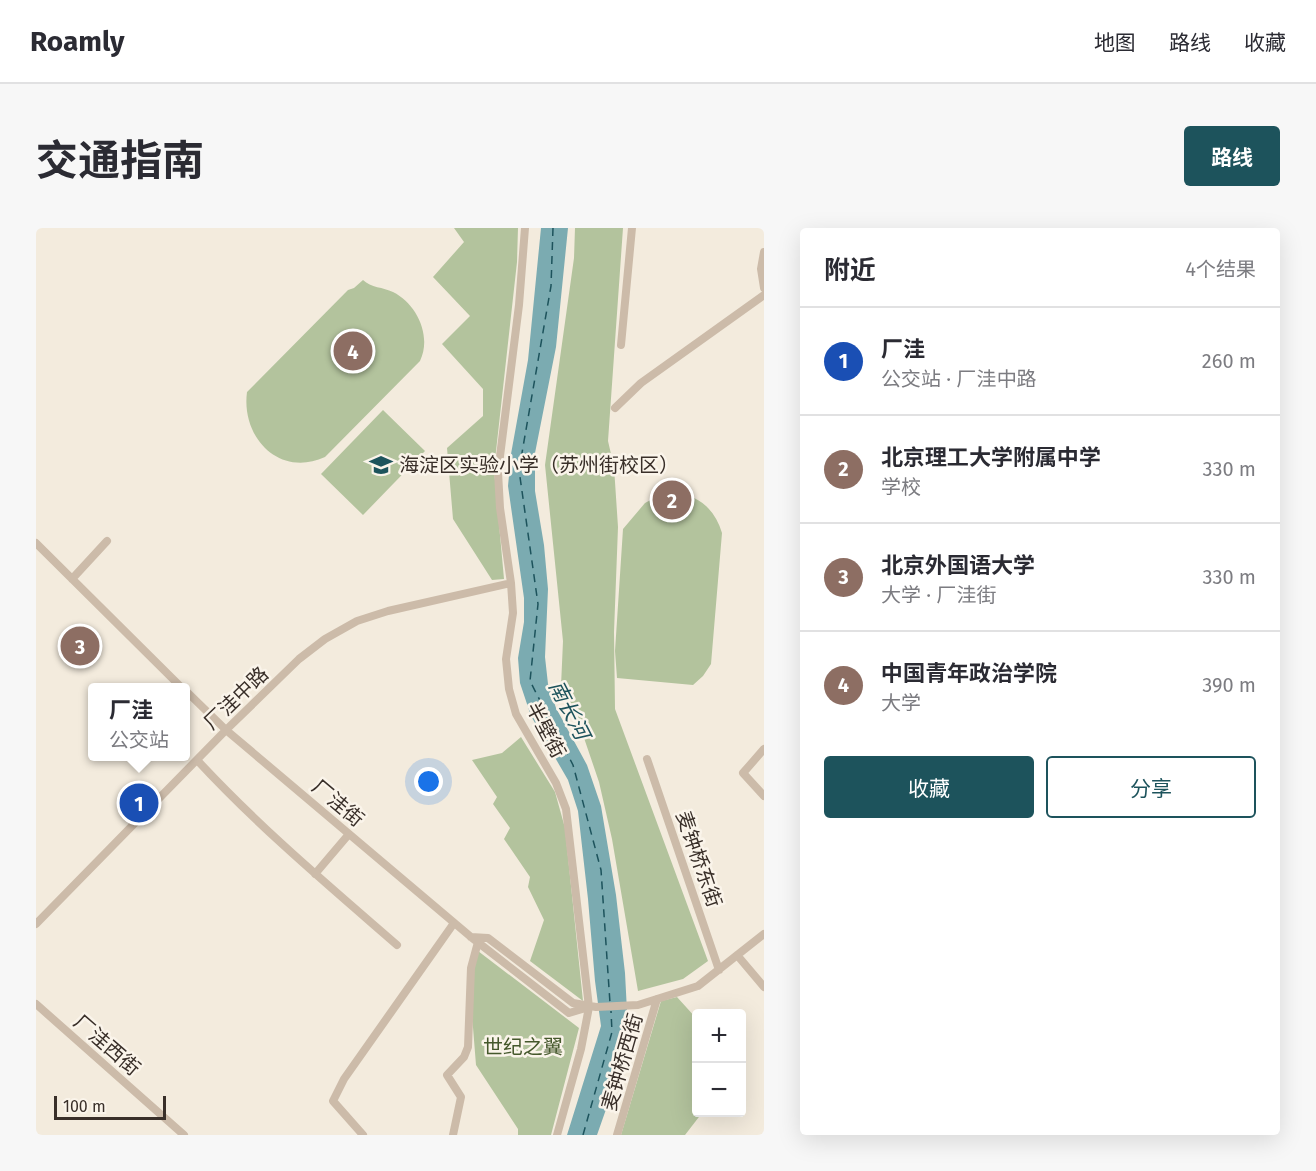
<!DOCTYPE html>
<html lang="zh">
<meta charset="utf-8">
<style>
body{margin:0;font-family:"Fira Sans","Noto Sans SC",sans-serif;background:#f7f7f7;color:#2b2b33}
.controls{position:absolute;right:18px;bottom:18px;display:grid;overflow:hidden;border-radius:6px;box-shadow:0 6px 24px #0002}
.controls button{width:54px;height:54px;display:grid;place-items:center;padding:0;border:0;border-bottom:2px solid #e1e1e2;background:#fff;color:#2b2b33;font:30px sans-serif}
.scale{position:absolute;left:18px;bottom:15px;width:112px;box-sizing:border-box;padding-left:6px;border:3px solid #392f29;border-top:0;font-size:16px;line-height:21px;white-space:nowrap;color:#392f29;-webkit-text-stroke:4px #faf4ea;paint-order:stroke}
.you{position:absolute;left:393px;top:554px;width:21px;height:21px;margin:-15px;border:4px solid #fff;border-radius:50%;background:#1a73e8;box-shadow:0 0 0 9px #1a73e833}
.badge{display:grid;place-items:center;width:39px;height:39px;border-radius:50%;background:#1d535c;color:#fff;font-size:20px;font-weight:700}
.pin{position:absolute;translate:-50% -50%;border:3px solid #fff;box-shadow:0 2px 6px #0006}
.popup{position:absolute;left:52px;top:455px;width:102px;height:78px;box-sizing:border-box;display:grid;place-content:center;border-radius:6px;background:#fff;filter:drop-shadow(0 2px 4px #0005);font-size:20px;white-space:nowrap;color:#7c7c81}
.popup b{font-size:22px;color:#2b2b33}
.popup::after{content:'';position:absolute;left:50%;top:100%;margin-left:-12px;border:12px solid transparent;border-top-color:#fff}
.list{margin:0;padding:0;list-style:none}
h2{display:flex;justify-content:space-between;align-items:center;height:78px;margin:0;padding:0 24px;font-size:26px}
h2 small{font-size:20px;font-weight:400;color:#7c7c81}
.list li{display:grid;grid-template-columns:39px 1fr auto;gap:18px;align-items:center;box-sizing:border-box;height:108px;padding:0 24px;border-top:2px solid #e1e1e2}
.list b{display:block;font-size:22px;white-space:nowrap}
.list p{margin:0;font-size:20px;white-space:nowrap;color:#7c7c81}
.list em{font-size:20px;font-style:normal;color:#7c7c81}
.actions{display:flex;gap:12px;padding:18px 24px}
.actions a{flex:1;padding:14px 0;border:2px solid #1d535c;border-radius:6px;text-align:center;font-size:21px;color:#1d535c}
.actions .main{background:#1d535c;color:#fff}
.map{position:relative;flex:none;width:728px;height:907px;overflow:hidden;border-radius:6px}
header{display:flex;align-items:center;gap:36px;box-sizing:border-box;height:84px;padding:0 30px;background:#fff;border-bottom:2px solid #e1e1e2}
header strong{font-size:28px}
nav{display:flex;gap:33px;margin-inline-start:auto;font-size:21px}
.intro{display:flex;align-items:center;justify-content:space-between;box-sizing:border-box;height:144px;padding:0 36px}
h1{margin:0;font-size:42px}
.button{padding:15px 27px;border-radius:6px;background:#1d535c;color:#fff;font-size:21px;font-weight:700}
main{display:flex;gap:36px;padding:0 36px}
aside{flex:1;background:#fff;border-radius:6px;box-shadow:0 6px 24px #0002}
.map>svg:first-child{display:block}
</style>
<header>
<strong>Roamly</strong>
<nav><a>地图</a><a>路线</a><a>收藏</a></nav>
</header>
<div class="intro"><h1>交通指南</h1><a class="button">路线</a></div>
<main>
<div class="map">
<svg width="728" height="907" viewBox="0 0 728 907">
<rect width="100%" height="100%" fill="#f3ebdd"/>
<!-- green -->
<path fill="#b3c39d" d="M 418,0 L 482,0 L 481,34 L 458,241 L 468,351 L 456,352 L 417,291 L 411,220 L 447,188 L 447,161 L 406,116 L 434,88 L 397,49 L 428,14 Z
M 539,0 L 587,0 L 572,213 L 578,239 L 582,299 L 578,404 L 579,481 L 672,733 L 647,751 L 602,763 L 576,611 L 563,554 L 547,507 L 525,458 L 527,413 L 509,237 L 538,30 Z
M 327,52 C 335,60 347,59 357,64 C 381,76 396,108 384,133 L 289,229 C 243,250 205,209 211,164 L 312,62 L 318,60 Z
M 347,182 L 389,223 L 327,287 L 285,246 Z
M 636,265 C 662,266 679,281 686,305 L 675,436 L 667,448 L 657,457 L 581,450 L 579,423 L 587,301 L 609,275 L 622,268 Z
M 485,509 L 519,564 L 529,600 L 547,773 L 494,733 L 508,692 L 492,659 L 494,649 L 468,611 L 474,600 L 457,576 L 461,569 L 436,532 L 466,525 Z
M 442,723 L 543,800 L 515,907 L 482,907 L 482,901 L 440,837 L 432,737 Z
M 641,769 L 660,790 L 660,884 L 666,885 L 649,907 L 585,907 L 625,773 Z"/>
<!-- water -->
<path fill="#7babb1" d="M 505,0 L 532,0 L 520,119 L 499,225 L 499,263 L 508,317 L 512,361 L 509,429 L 512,456 L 520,480 L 551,537 L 565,578 L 580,667 L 589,745 L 592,802 L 574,870 L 561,907 L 531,907 L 565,798 L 559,753 L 552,671 L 542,583 L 532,552 L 495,488 L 484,455 L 482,430 L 488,394 L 488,370 L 472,258 L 475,226 L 492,132 Z"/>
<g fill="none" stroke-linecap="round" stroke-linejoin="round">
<!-- ferry -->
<path stroke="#1d535c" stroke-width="1.5" stroke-dasharray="8 6" stroke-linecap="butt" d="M 517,0 L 515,58 L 483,242 L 502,376 L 494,453 L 537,537 L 565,642 L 574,775
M 547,907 L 576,804 L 575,783"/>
<!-- minor -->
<path stroke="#ccbba9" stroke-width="8" d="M 489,0 L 483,77 L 462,244 L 464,280 L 475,355 L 477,385 L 470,431 L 473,461 L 480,486 L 520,555 L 530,581 L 553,779 L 545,821 L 521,907
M 728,24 L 725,41 L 728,60
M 585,117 L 596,0
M 579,180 L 605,155 L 728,67
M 0,315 L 146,460
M 36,351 L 71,313
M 150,463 L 190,502 L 435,709 L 533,785 L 553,779
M 728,521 L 707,545 L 728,568
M 611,531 L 683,742
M 161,532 C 223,599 292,657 361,717
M 279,646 L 313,606
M 0,696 L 190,502 L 263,431 L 289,411 L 321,393 L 352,383 L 475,355
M 435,709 L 452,710 L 537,775 L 560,779 L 602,777 L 662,758 L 728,706
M 701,727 L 728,759
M 0,776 L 148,907
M 327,907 L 297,873 L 308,851 L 418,695
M 417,907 L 425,869 L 411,847 L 428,829 L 432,819 L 435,740 L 442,714
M 581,907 L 621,771"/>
</g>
<!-- icons -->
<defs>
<g id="school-bare" transform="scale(1.8)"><path d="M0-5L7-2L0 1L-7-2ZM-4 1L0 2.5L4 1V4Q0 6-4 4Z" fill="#1d535c" stroke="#faf4ea" stroke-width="2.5" paint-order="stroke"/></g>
</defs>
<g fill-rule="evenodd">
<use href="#school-bare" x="345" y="237"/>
</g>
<g text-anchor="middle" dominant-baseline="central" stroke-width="5" stroke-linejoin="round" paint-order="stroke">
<!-- poi labels -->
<g font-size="20" fill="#392f29" stroke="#faf4ea" text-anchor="start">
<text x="363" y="237">海淀区实验小学（苏州街校区）</text>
</g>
<!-- street labels -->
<g font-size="20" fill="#392f29" stroke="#faf4ea">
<text transform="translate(200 470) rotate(-44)">厂洼中路</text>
<text transform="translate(510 502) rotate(62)">半壁街</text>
<text transform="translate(302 575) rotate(40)">厂洼街</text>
<text transform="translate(663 631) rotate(71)">麦钟桥东街</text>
<text transform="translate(71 817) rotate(41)">厂洼西街</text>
<text transform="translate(586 834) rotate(-74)">麦钟桥西街</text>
</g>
<!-- park labels -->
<g font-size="20" fill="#45582c" stroke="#faf4ea">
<text x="487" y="819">世纪之翼</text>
</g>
<!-- water labels -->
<g font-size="21" font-style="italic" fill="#1d535c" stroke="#faf4ea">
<text transform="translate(533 482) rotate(63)">南长河</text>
</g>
</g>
</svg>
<div class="controls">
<button>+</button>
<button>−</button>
</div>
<div class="scale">100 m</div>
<div class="you"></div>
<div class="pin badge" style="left:103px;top:575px;background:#1a4fb4">1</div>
<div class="popup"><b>厂洼</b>公交站</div>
<div class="pin badge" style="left:636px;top:272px;background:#8d6e63">2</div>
<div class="pin badge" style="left:44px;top:418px;background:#8d6e63">3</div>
<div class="pin badge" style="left:317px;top:123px;background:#8d6e63">4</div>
</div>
<aside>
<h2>附近<small>4个结果</small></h2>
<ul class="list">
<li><span class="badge" style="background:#1a4fb4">1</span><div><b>厂洼</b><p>公交站 · 厂洼中路</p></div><em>260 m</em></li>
<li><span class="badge" style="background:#8d6e63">2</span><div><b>北京理工大学附属中学</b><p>学校</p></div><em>330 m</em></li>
<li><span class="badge" style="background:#8d6e63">3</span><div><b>北京外国语大学</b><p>大学 · 厂洼街</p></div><em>330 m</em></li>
<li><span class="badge" style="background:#8d6e63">4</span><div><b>中国青年政治学院</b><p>大学</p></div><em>390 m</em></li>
</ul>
<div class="actions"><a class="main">收藏</a><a>分享</a></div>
</aside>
</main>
